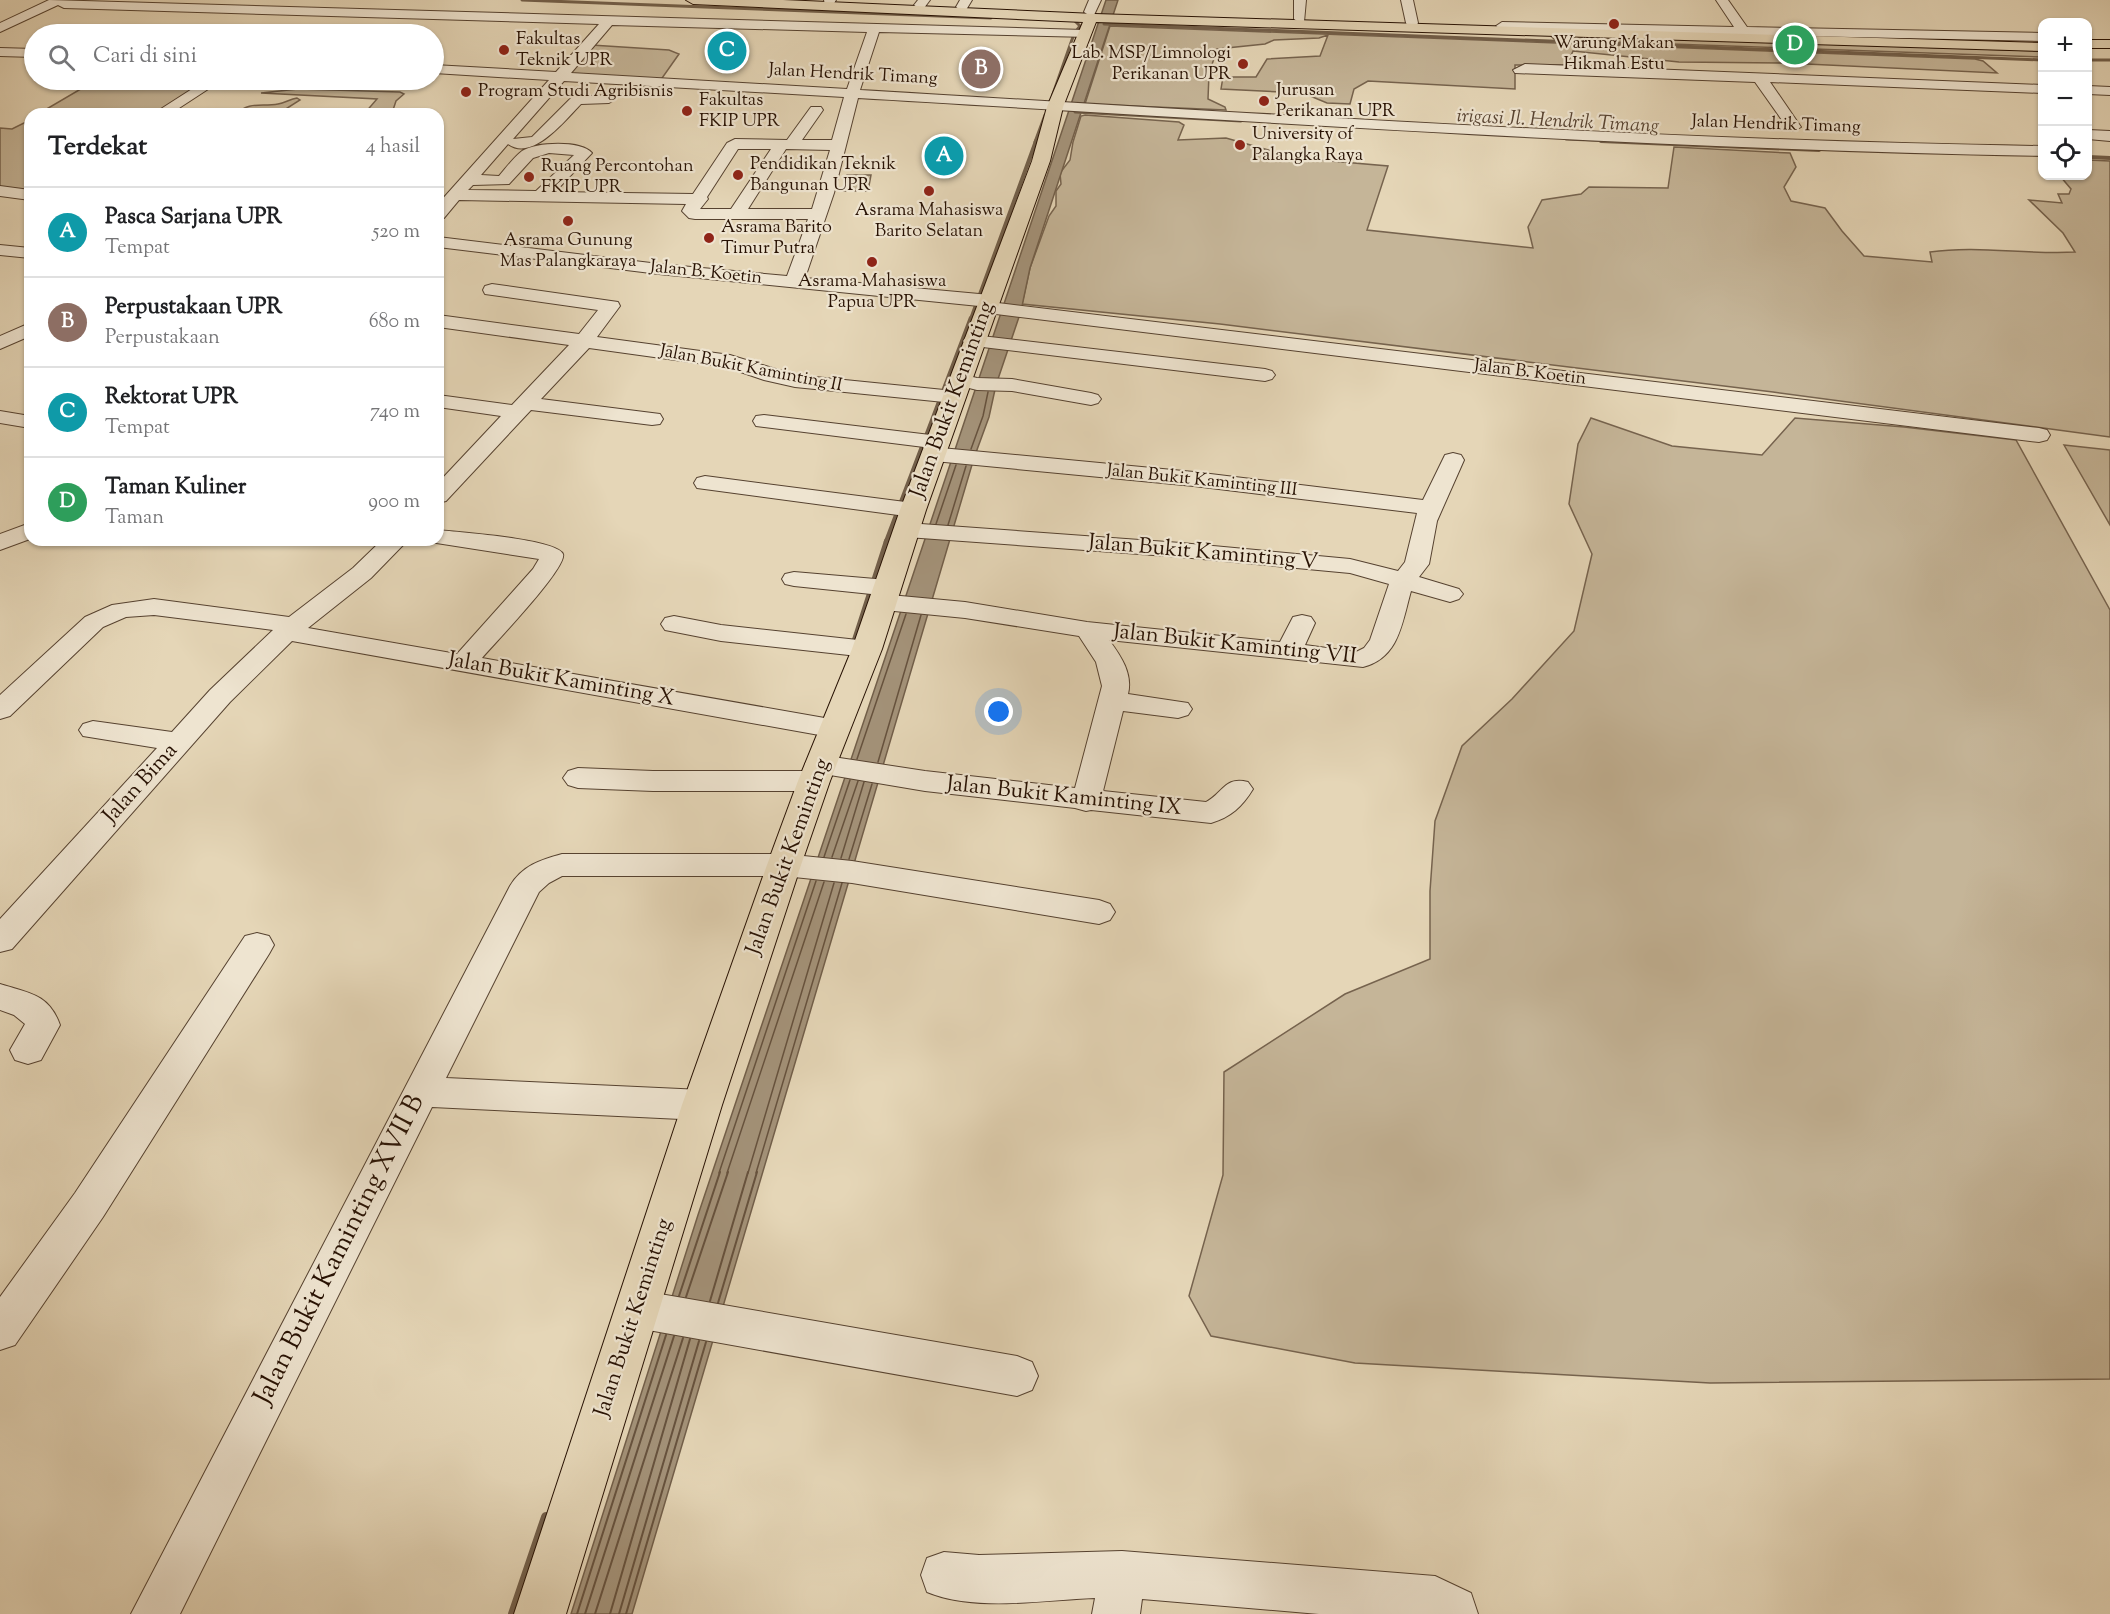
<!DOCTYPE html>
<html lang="id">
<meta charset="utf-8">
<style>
body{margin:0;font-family:"Sorts Mill Goudy",serif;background:#f2f2f2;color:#202124}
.controls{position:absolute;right:18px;top:18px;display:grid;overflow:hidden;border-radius:12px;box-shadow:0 2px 4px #0004}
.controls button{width:54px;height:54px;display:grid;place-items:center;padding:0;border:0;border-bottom:2px solid #e0e0e0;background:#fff;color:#202124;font:30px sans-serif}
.you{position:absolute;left:999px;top:712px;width:21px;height:21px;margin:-15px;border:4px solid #fff;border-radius:50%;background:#1a73e8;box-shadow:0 0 0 9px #1a73e833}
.badge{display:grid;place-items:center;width:39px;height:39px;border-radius:50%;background:#db2777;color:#fff;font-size:20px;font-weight:700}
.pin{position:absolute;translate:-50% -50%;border:3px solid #fff;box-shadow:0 2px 6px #0006}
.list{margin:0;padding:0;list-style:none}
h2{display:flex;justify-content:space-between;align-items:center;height:78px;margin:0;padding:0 24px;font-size:26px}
h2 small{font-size:20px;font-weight:400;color:#757577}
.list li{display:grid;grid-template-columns:39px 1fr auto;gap:18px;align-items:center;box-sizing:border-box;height:90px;padding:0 24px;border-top:2px solid #e0e0e0}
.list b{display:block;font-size:22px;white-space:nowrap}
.list p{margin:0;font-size:20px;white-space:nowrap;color:#757577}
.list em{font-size:20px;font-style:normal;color:#757577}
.icon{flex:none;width:33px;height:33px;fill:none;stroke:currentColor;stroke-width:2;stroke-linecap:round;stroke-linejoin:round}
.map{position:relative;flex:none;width:2110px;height:1614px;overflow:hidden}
.search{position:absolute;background:#fff;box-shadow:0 2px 4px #0004;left:24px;top:24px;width:420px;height:66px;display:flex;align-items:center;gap:15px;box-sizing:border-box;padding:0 21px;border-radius:33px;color:#757577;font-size:22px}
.panel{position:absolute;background:#fff;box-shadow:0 2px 4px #0004;left:24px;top:108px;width:420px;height:438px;border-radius:18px}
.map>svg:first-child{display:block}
</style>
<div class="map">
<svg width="2110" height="1614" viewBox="0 0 2110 1614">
<rect width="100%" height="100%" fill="#e5d6b7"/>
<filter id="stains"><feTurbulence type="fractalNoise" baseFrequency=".00333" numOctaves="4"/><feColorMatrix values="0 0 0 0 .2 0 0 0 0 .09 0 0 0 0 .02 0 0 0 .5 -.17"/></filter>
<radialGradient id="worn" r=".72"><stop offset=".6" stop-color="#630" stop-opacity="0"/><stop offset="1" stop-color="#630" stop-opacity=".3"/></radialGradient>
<!-- green -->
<path fill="#c5b598" stroke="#76634e" stroke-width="1.5" d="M 1110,26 L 1975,59 L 1983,61 L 1997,73 L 1785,63 L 1679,62 L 1573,51 L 1567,65 L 1515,65 L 1515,89 L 1368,81 L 1354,89 L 1350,104 L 1327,103 L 1303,93 L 1221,89 L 1223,77 L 1256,77 L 1267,59 L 1320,56 L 1328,35 L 1319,38 L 1274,40 L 1265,44 L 1217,49 L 1209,74 L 1208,99 L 1225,107 L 1226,110 L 1085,104 Z
M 1550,35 L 2042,51 L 2042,57 L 1555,40 Z
M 591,45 L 669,50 L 679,54 L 660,81 L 561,76 Z
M 96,80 L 209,80 L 155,114 L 38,114 Z
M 298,89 L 400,92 L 404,94 L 396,101 L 392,113 L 396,114 L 364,114 L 377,99 L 261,93 Z
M 297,98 L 300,100 L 278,114 L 236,114 C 249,101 262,107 278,104 C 285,103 290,99 297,98 Z
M 1085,115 L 1179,122 L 1184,125 L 1178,140 L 1226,138 L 1296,158 L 1388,166 L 1367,230 L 1533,248 L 1528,227 L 1542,200 L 1581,194 L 1589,187 L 1668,188 L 1674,147 L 1790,153 L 1796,167 L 1784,187 L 1791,201 L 1825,208 L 1842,231 L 1864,256 L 1932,262 L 1930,252 C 1978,245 2027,255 2075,252 L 2063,233 L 2029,200 L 2062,203 L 2058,194 L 2069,194 L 2071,189 L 2060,176 L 2088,176 L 2088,160 L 2110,161 L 2110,437 L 1773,392 L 1220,324 L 1022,304 L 1030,268 L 1049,216 L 1056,206 L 1056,191 L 1061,184 L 1060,173 L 1070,160 L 1073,142 L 1081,116 Z
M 30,120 L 30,191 L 0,188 L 0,128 L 12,129 Z
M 847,175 L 871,175 L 868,191 L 843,191 Z
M 1591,418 L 1672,446 L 1762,455 L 1795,418 L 1904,427 L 2016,440 L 2110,610 L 2110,1379 L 1710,1383 L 1355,1363 L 1211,1336 L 1189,1296 L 1223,1175 L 1224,1072 L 1345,994 L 1430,959 L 1430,891 L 1435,821 L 1462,746 L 1512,699 L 1574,631 L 1592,554 L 1569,504 L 1578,444 Z
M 2064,445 L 2110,450 L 2110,525 Z"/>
<!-- water -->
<path fill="#a4937a" stroke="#725f4a" stroke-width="1.5" d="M 1106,0 L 1118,0 L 1030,268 L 1021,311 L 996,385 L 989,417 L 974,458 L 632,1614 L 571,1614 L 698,1215 Z"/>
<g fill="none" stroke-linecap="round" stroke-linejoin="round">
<!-- shore-far1 -->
<path stroke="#66523e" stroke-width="1.5" d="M 971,449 L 983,416 L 988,392
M 936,524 L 956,465
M 948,525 L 966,466
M 857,759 L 906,614
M 878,762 L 921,615
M 824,857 L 850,780
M 832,857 L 858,781
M 841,858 L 864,782
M 849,859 L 872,784
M 719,1173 L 816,881
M 727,1173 L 824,882
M 748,1173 L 834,883
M 756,1173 L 842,883"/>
<!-- shore -->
<path stroke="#66523e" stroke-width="2" d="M 679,1296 L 720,1172
M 686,1297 L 728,1172
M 710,1301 L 748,1172
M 718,1303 L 757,1172
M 577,1614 L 666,1335
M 585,1614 L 674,1336
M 595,1614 L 683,1338
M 610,1614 L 690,1339
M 619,1614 L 699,1341
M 626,1614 L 706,1342"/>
<!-- stream-far4 -->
<path stroke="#725f4a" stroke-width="3" d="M 522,0 L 991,18
M 1104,24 L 2042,60
M 2088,60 L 2110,60
M 1053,94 L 1074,34 L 1080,26 L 1074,20
M 1075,112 L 1241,121
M 1566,139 L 1635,142
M 1035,142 L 1045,115"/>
<!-- stream-far3 -->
<path stroke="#725f4a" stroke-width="4" d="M 1601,141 L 1819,150
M 2088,157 L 2110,158
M 971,319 L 1036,141"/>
<!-- stream-far2 -->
<path stroke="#725f4a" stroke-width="4.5" d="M 886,542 L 971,318"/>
<!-- stream-far1 -->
<path stroke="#725f4a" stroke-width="6" d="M 853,646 L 887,541"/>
<!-- stream -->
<path stroke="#725f4a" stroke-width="10" d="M 513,1614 L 546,1517"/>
<!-- minor casing -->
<g stroke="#564230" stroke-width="2">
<path id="minor" d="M 49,0 L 1084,30 L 1090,34 L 1089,37 L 879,32 L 860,90 C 1254,113 1648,140 2042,146 L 2042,156 C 1647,149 1253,121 858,98 L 834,193 L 805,278 L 990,295 L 997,297 L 998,303 L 2039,428 L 2047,430 L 2050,435 L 2047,440 L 2039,442 L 988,313 L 981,311 L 979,306 L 659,274 L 438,247 L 438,237 L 659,264 L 787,276 L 808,219 L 695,219 L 689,218 L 682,211 L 686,204 L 459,200 L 444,218 L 438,219 L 438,204 L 549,80 L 434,73 L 434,65 L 556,72 L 599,24 L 64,8 L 58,5 L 0,32 L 0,23 ZM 612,25 L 867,32 L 847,89 L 571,73 ZM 564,81 L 844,97 L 832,140 L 802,140 L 823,110 L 821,107 L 811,107 L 787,140 L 735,139 L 727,143 L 693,194 L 555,192 L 592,153 C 581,140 536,142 522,151 C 513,158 506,168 499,176 L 481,175 L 508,144 C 533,162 565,120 581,104 L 609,103 L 616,99 L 609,95 L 572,97 L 532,137 L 513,139 ZM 738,149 L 771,149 L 731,209 L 700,209 L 708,199 L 707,197 ZM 786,149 L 830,150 L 812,209 L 748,209 ZM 549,153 L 574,155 L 536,191 L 468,190 L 473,185 L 509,184 L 533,158 Z
M 824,0 L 836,0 L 833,5 L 825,5 Z
M 918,0 L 930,0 L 924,8 L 920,9 L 914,5 Z
M 960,0 L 972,0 L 966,10 L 962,11 L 956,7 Z
M 1089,0 L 1101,0 L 1094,15 L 1090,16 L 1084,12 Z
M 1294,0 L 1306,0 L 1304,22 L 1300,23 L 1294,19 Z
M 1401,0 L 1413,0 L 1418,23 L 1416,26 L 1408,26 L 1406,23 Z
M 1716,0 L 1728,0 L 1747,27 L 2042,33 L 2042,41 L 1750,35 L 1745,37 L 1740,35 L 1502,30 L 1496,26 L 1502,22 L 1734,27 Z
M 0,48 L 34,49 L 34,57 L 0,56 Z
M 1525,64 L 2042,85 L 2042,93 L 1770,82 L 1801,127 L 1794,131 L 1789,130 L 1755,82 L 1515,73 L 1513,70 Z
M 206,80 L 222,80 L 170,114 L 153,114 Z
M 2088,86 L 2110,87 L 2110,95 L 2088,94 Z
M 2088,130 L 2110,131 L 2110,141 L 2088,139 Z
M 0,186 L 30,190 L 30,200 L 0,196 Z
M 0,245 L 30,248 L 30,258 L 0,255 Z
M 492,284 L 618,302 L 620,306 L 597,337 L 730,355 L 795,375 L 954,391 L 961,393 L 964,397 L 961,401 L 954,403 L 795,387 L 764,380 L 726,367 L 589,348 L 541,399 L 652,413 L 660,414 L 663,419 L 660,424 L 652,425 L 531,410 L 446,501 L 438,503 L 438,483 L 501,416 L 438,407 L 438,395 L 512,405 L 569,345 L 438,327 L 438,315 L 579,334 L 598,310 L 485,294 L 483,290 L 485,286 Z
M 30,323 L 30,336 L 0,349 L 0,336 Z
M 973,335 L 1265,369 L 1272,371 L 1275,375 L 1272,379 L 1265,381 L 966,345 L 963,341 L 966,337 Z
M 960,374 L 977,378 L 1012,379 L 1091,393 L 1098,395 L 1101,399 L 1098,403 L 1091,405 L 1012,391 L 977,390 L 953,384 L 950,380 L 953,376 Z
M 0,411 L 30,416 L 30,428 L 0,423 Z
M 764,415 L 947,437 L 950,442 L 947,447 L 941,448 L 1194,472 L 1423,500 L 1445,455 L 1453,453 L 1461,455 L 1464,460 L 1437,521 L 1429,564 L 1419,577 L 1459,589 L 1463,594 L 1459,599 L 1450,602 L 1411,591 C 1402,623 1399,658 1363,667 L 1109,640 C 1121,656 1133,674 1128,694 L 1188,703 L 1192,709 L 1188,715 L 1178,718 L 1123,711 L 1103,791 L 1206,802 C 1224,792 1225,776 1248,782 L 1253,789 C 1242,807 1231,817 1211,823 L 1091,810 L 1086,811 L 1075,808 L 925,791 L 824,774 L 829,781 L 824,788 L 814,791 L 653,791 L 578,788 L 568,785 L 563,778 L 568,771 L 578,768 L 653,771 L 812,771 L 805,764 L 810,757 L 820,755 L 925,771 L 1075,788 L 1102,686 L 1096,662 L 1079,636 L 965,618 L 884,610 L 875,607 L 871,602 L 875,597 L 881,595 L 794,586 L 785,584 L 782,579 L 785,574 L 794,572 L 887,580 L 896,583 L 900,588 L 896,593 L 890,595 L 965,602 L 1087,622 L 1280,642 L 1293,617 L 1302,615 L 1311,617 L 1315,623 L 1305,645 L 1356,652 L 1364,648 L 1370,640 L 1389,584 L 1350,573 L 1181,557 L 907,537 L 899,535 L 895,530 L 899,525 L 907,523 L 1181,543 L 1350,559 L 1398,571 L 1405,562 L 1417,513 L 1194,486 L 934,461 L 926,459 L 923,454 L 926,449 L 932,448 L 756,426 L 753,421 L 756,416 Z
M 705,476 L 913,503 L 921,505 L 925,510 L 921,515 L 913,517 L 697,488 L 694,483 L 697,478 Z
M 30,523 L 30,539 L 0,550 L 0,534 Z
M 438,530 C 457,532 557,539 563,554 C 568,567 494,644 482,658 L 836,720 L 846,723 L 850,729 L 846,735 L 836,738 L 292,641 L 230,702 L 12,949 L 0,952 L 0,919 L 157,748 L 83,736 L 79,730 L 83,724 L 93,721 L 172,732 L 210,690 L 273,630 L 154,615 L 126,617 L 103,627 L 10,716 L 0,719 L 0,695 L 85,617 L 112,605 L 154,599 L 289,617 L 353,568 L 382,540 L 408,540 L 371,578 L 308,628 L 457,654 L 533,569 L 539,559 L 430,542 L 428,540 L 438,540 Z
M 674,616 L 721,625 L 867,641 L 876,643 L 880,649 L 876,655 L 867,657 L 721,641 L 665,630 L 661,624 L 665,618 Z
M 562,854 L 784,854 L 852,861 L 1099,900 L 1110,904 L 1115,912 L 1110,920 L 1099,924 L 852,883 L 784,876 L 562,876 L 549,883 L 539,892 L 446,1078 L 702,1090 L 715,1094 L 720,1105 L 715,1116 L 702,1120 L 432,1107 L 180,1614 L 131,1614 L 510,886 C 522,866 540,860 562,854 Z
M 257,933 L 269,936 L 274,945 L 269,954 L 103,1217 L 15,1345 L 0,1350 L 0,1297 L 75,1193 L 245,936 Z
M 0,984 C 29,993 49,994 60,1025 L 41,1060 L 28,1064 L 15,1060 L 10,1050 L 25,1024 L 14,1015 L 0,1010 Z
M 637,1290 L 1017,1356 L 1032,1362 L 1038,1376 L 1032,1390 L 1017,1396 L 637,1328 L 622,1322 L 616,1309 L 622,1296 Z
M 1122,1551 L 1435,1576 L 1471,1593 L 1478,1614 L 1319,1614 L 1142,1599 L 1140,1614 L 1092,1614 L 1095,1598 C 1043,1600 975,1612 927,1592 L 921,1575 L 927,1558 L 944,1552 L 979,1555 Z"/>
</g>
<!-- major casing -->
<g stroke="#271103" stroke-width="2">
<path id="major" d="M 686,0 L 783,0 L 1095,14 L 2042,43 L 2042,51 L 1096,22 L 1063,107 L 1050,161 L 926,510 L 882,649 L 830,781 L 801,865 L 722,1105 L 566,1614 L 514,1614 L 682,1105 L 767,865 L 798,781 L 852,649 L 900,510 L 1032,161 L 1047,107 L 1083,22 L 693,4 Z
M 2088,40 L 2110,40 L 2110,48 L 2088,48 Z"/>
</g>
<!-- minor -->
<use href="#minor" fill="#eee4d0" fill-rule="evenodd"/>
<!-- major -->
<use href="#major" fill="#e5d6b7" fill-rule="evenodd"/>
</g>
<!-- markers -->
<g fill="#8f2418" stroke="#eee4d0" stroke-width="2">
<circle cx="1614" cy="24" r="6"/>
<circle cx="504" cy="50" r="6"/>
<circle cx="1243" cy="64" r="6"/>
<circle cx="466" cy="92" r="6"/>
<circle cx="1264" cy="101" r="6"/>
<circle cx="687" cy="111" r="6"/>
<circle cx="1240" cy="145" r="6"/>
<circle cx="738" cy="175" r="6"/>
<circle cx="529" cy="177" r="6"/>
<circle cx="929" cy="191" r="6"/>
<circle cx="568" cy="221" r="6"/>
<circle cx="709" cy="238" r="6"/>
<circle cx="872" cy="262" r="6"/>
</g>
<g text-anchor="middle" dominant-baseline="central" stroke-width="4.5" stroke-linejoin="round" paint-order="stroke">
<!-- far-poi labels -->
<g font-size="18" fill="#271103" stroke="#eee4d0" text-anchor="start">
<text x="516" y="40">Fakultas<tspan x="516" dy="21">Teknik UPR</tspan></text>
<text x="1614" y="44" text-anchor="middle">Warung Makan<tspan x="1614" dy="21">Hikmah Estu</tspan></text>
<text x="1231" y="54" text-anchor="end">Lab. MSP/Limnologi<tspan x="1231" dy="21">Perikanan UPR</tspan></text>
<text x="1276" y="91">Jurusan<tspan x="1276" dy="21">Perikanan UPR</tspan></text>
<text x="478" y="92">Program Studi Agribisnis</text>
<text x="699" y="101">Fakultas<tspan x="699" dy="21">FKIP UPR</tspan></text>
<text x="1252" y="135">University of<tspan x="1252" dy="21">Palangka Raya</tspan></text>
<text x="750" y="165">Pendidikan Teknik<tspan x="750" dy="21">Bangunan UPR</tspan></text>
<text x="541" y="167">Ruang Percontohan<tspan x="541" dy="21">FKIP UPR</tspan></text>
<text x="929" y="211" text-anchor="middle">Asrama Mahasiswa<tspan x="929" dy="21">Barito Selatan</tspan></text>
<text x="721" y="228">Asrama Barito<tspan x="721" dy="21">Timur Putra</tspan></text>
<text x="568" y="241" text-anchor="middle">Asrama Gunung<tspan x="568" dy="21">Mas Palangkaraya</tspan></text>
<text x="872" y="282" text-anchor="middle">Asrama Mahasiswa<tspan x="872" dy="21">Papua UPR</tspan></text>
</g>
<!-- far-street labels -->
<g font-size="18" fill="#271103" stroke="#eee4d0">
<text transform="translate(853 75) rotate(3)">Jalan Hendrik Timang</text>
<text transform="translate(1776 125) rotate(2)">Jalan Hendrik Timang</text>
<text transform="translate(706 273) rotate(6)">Jalan B. Koetin</text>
<text transform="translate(751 369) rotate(11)">Jalan Bukit Kaminting II</text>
<text transform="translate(1530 373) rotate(7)">Jalan B. Koetin</text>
<text transform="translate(1202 481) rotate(6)">Jalan Bukit Kaminting III</text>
</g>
<!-- far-water labels -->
<g font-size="20" font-style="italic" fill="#594533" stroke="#eee4d0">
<text transform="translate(1558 122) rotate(3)">irigasi Jl. Hendrik Timang</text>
</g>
<!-- street labels -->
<g font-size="22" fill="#271103" stroke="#eee4d0">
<text transform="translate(953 400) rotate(-70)">Jalan Bukit Keminting</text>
<text transform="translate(1203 553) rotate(5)">Jalan Bukit Kaminting V</text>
<text transform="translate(1235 645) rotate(6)">Jalan Bukit Kaminting VII</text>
<text transform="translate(561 680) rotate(10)">Jalan Bukit Kaminting X</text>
<text transform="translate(141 784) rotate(-48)">Jalan Bima</text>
<text transform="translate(1064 797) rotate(6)">Jalan Bukit Kaminting IX</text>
<text transform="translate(789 857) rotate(-70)">Jalan Bukit Keminting</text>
<text transform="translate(634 1318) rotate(-72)">Jalan Bukit Keminting</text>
</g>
<!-- near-street labels -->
<g font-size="27" fill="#271103" stroke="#eee4d0">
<text transform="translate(340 1250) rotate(-63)">Jalan Bukit Kaminting XVII B</text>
</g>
</g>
<rect width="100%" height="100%" filter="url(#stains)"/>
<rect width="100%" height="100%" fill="url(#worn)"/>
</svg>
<div class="controls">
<button>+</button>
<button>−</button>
<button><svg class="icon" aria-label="locate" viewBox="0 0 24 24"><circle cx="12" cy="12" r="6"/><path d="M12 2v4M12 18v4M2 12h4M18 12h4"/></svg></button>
</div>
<div class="you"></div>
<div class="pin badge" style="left:944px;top:156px;background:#0f9aa8">A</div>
<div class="pin badge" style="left:981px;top:69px;background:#8d6e63">B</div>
<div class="pin badge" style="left:727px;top:51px;background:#0f9aa8">C</div>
<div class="pin badge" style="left:1795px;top:45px;background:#2e9e5b">D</div>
<div class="search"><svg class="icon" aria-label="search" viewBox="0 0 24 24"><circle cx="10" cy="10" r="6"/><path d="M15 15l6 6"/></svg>Cari di sini</div>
<section class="panel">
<h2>Terdekat<small>4 hasil</small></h2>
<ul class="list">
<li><span class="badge" style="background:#0f9aa8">A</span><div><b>Pasca Sarjana UPR</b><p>Tempat</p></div><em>520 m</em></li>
<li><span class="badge" style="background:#8d6e63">B</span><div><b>Perpustakaan UPR</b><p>Perpustakaan</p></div><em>680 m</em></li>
<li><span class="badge" style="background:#0f9aa8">C</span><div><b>Rektorat UPR</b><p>Tempat</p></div><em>740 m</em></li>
<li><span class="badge" style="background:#2e9e5b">D</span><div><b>Taman Kuliner</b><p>Taman</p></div><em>900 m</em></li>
</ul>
</section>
</div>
